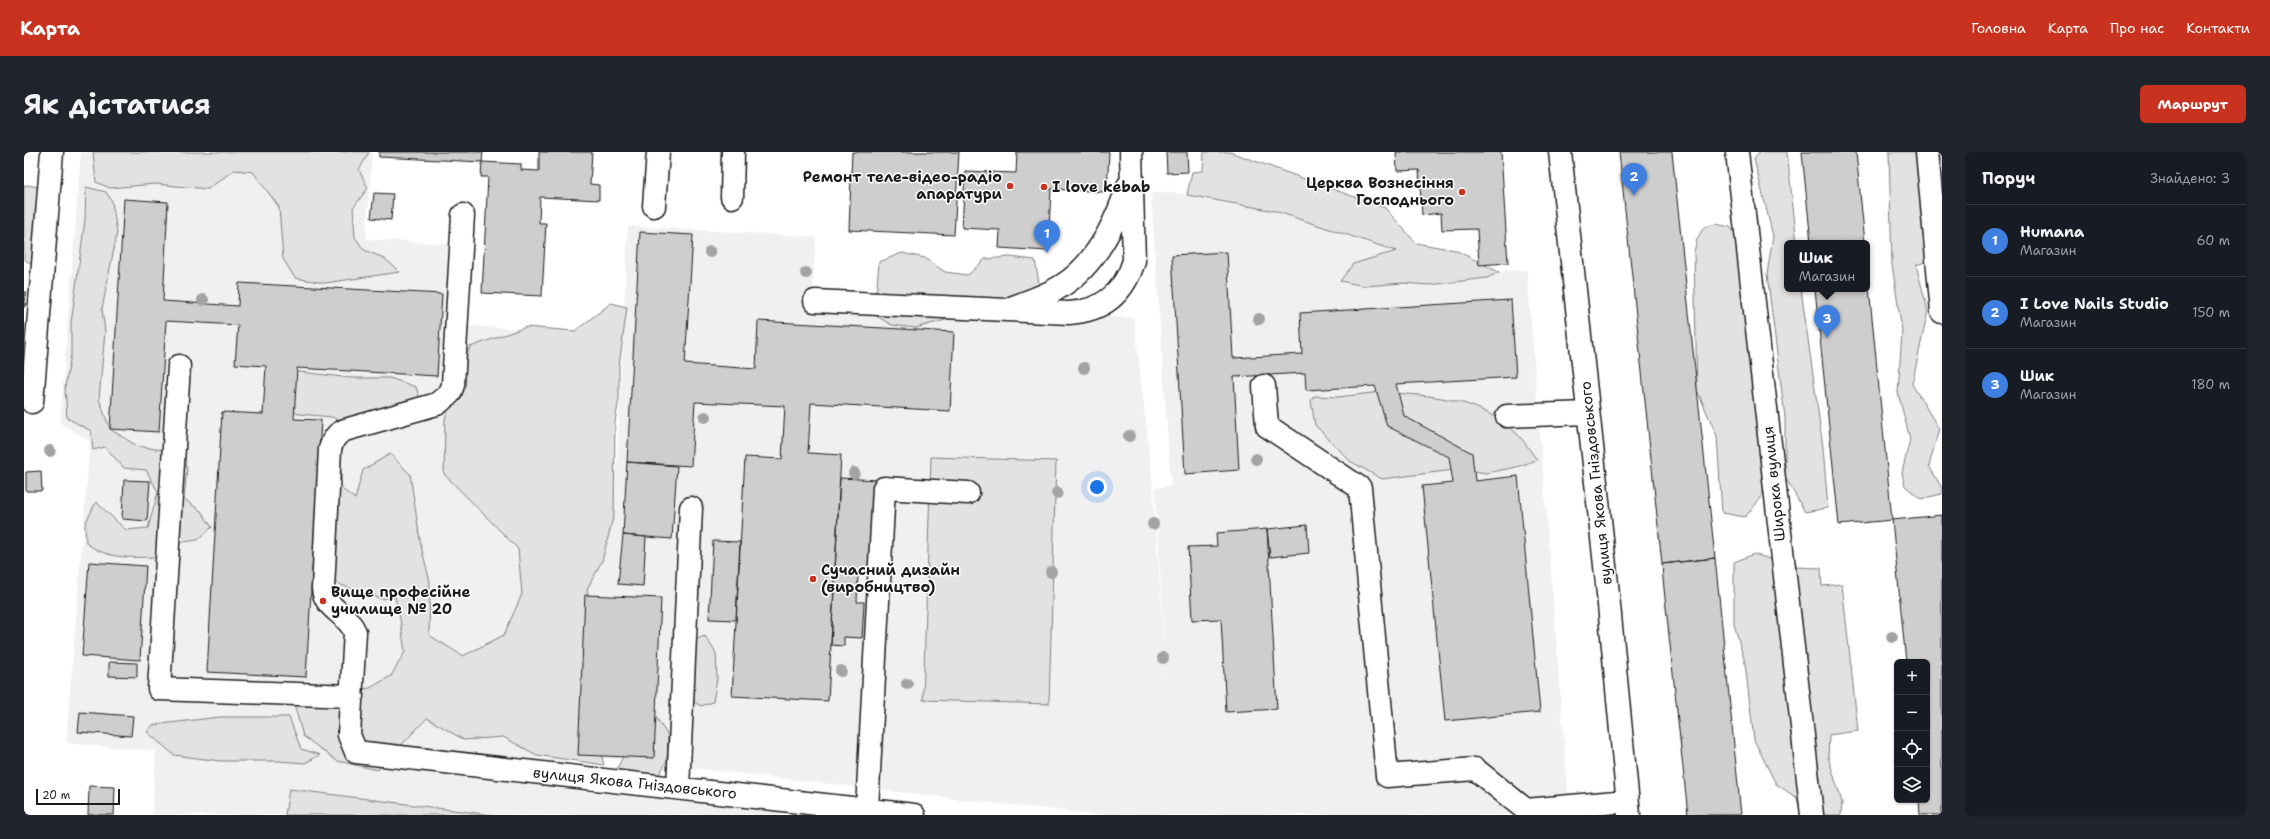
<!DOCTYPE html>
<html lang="uk">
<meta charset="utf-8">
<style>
body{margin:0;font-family:"Shantell Sans",sans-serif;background:#20242c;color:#f1f3f6}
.controls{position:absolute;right:12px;bottom:12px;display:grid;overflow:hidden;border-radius:6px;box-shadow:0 1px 3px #0004}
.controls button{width:36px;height:36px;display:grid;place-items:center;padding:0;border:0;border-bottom:1px solid #363941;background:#171b24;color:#f1f3f6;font:20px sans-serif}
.scale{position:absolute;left:12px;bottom:10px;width:84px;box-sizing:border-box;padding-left:4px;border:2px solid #1c1c1c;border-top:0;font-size:11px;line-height:14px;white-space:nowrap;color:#1c1c1c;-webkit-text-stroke:3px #fff;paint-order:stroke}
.you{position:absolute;left:1073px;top:335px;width:14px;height:14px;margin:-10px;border:3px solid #fff;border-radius:50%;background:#1a73e8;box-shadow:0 0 0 6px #1a73e833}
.badge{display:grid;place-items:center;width:26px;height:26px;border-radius:50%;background:#c8321e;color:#fff;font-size:13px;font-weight:700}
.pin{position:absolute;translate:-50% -33px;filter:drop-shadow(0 1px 2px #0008)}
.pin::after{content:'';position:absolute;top:21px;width:14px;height:12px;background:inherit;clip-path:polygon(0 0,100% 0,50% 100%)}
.popup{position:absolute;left:1760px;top:88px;width:86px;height:52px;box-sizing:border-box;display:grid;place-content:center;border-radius:6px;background:#171b24;filter:drop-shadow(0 1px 3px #0005);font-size:13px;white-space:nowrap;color:#9ea1a6}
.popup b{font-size:15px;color:#f1f3f6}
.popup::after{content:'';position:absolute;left:50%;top:100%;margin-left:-8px;border:8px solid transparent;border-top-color:#171b24}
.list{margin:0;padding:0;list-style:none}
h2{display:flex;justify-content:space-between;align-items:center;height:52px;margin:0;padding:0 16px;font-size:17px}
h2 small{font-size:13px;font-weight:400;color:#9ea1a6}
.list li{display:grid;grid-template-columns:26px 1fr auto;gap:12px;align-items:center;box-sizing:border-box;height:72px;padding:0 16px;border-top:1px solid #363941}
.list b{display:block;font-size:15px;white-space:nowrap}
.list p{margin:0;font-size:13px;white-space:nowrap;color:#9ea1a6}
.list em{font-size:13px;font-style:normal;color:#9ea1a6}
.icon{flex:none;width:22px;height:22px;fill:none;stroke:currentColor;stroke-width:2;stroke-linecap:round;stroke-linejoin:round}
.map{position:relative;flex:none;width:1918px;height:663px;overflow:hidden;border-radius:6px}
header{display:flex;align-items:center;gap:24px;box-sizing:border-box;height:56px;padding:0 20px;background:#c8321e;color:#fff}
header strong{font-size:19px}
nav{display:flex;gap:22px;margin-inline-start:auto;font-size:14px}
.intro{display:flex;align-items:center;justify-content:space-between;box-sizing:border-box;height:96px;padding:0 24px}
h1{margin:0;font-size:28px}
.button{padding:10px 18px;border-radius:6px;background:#c8321e;color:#fff;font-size:14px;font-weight:700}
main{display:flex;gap:24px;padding:0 24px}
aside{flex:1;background:#171b24;border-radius:6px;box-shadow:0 1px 3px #0004}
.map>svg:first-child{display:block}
</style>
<header>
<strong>Карта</strong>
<nav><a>Головна</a><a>Карта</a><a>Про нас</a><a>Контакти</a></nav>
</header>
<div class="intro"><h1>Як дістатися</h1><a class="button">Маршрут</a></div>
<main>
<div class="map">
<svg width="1918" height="663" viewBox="0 0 1918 663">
<rect width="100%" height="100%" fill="#fff"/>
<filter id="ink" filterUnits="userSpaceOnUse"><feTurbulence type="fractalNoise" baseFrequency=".025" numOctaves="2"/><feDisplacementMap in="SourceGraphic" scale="8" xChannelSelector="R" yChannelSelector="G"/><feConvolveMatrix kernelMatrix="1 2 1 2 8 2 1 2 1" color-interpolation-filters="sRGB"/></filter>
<g filter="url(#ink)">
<!-- built -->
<path fill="#f0f0f0" d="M 57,0 L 348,0 L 342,87 L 424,92 L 422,173 L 556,180 L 549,307 L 539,637 L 753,660 L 758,663 L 128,663 L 132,599 L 42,591 L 66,289 L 36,271 Z
M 1145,40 L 1251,59 L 1409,111 L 1451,120 L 1503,118 L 1546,663 L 1073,663 L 547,602 L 559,308 L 593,310 L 604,74 L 792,85 L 788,151 L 1110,166 L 1128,324 L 1143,533 L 1131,336 L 1147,334 L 1127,41 Z"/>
<!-- green -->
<path fill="#e2e2e2" stroke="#7f7f7f" d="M 69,0 L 345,0 L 335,18 L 344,36 L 329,56 L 331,85 L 340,98 L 360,106 L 376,120 L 301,131 L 271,126 L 259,107 L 255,55 L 229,20 L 210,18 L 184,37 L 131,32 L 86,36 L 72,30 Z
M 1180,0 L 1206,0 L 1361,56 L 1392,91 L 1431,98 L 1475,120 L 1463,126 L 1405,133 L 1379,131 L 1341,134 L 1316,129 L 1329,112 L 1372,99 L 1251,59 L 1163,43 L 1168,20 L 1179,19 Z
M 1736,0 L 1763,0 L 1773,91 L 1763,91 L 1763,137 L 1777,137 L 1799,295 L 1804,356 L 1781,360 L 1761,325 L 1761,265 L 1743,122 L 1749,84 L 1730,7 Z
M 1865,0 L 1918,0 L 1918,112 L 1911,107 L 1892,113 L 1904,159 L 1888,232 L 1915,277 L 1905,314 L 1918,336 L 1918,342 L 1897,347 L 1881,334 L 1878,321 L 1886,287 L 1874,241 L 1878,178 L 1868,113 Z
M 3,33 L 25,37 L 21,112 L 7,112 L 0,107 L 0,34 Z
M 62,35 L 82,40 L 88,49 L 93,81 L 78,157 L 81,179 L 75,247 L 86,277 L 113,294 L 151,300 L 163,316 L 160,347 L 177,359 L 188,375 L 174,388 L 152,391 L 139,405 C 111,405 85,409 62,391 L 61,372 L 72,350 L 102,378 L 124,376 L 134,340 L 122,318 L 100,316 L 81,295 L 69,298 L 67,279 L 43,266 L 41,235 L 47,203 L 47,171 L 61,68 Z
M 1692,72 L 1706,75 L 1714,85 L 1745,319 L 1737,346 L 1721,365 L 1698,361 L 1693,284 L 1673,238 L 1670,100 L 1673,87 L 1680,75 Z
M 878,101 L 901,106 L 921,120 L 944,123 L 961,107 L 986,105 L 1011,108 L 1015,131 L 998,148 L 891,176 L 868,173 L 847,161 L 853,134 L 855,110 Z
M 587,151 L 603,155 L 595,214 L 595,247 L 591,270 L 590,362 L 578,409 L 563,437 L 571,476 L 575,592 L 580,613 L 513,603 L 479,585 L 440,588 L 403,566 L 354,618 L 313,609 L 279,584 L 270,552 L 302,542 L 346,536 L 367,524 L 381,500 L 377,472 L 371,445 L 358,447 L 317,433 L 296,415 L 316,312 L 318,337 L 331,347 L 339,318 L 366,302 L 386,322 L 397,394 L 406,430 L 405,483 L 439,504 L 480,483 L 498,442 L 494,397 L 420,322 L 421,267 L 446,195 L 502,175 L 551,179 Z
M 268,219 L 327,226 L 366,226 L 392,235 L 398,253 L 330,277 L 308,265 L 275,262 L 259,255 Z
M 1356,240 C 1408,244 1451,244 1492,281 C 1500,288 1506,299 1513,308 L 1492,315 L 1463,321 L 1438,317 L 1358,327 L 1326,309 L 1291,273 L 1287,249 L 1290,244 L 1314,245 Z
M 907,305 L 1032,309 L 1025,552 L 899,548 Z
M 1730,402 L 1771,415 L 1797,416 L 1798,434 L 1818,432 L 1834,579 L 1805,583 L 1804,605 L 1818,650 L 1817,663 L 1777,663 L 1773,646 L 1752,632 L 1730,588 L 1721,511 L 1710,472 L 1710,410 Z
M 681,484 L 692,501 L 693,527 L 689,550 L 677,554 L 670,550 L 665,529 L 667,489 Z
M 196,565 L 265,565 L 277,597 L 296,603 L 281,611 L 254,609 L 196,609 L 150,603 L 123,580 L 129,573 Z
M 632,565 L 644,584 L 643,609 L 633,626 L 591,621 L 616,569 Z
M 265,637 L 468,663 L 261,663 Z"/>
<!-- building -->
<path fill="#cecece" stroke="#1c1c1c" d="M 355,0 L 459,0 L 458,10 L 355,5 Z
M 515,0 L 568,0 L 566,32 L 575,33 L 575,48 L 516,45 L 515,71 L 522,71 L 518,144 L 458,141 L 464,25 L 457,25 L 458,10 L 497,12 L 497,18 L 515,19 Z
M 828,0 L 935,0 L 930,83 L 825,78 Z
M 993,0 L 1085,0 L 1083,40 L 1027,37 L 1024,99 L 975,96 L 976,78 L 938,76 L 941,19 L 992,21 Z
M 1142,0 L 1163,0 L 1164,20 L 1143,21 Z
M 1372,0 L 1477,0 L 1484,111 L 1455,113 L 1453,77 L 1418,78 L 1417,61 L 1398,63 L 1395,18 L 1373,19 Z
M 1595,0 L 1648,0 L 1691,406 L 1638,412 Z
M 1778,0 L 1832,0 L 1841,91 L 1787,91 Z
M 350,41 L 369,42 L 367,68 L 347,66 Z
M 100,47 L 144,50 L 139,149 L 214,154 L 215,131 L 418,142 L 413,224 L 273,216 L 270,267 L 297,268 L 282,525 L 183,520 L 198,260 L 239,262 L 242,214 L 211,212 L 214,173 L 142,169 L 135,280 L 86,277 Z
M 616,80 L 669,83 L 661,212 L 732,217 L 734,169 L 930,180 L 926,259 L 787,251 L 784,301 L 817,303 L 804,549 L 708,544 L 721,305 L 758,307 L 761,254 L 671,250 L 667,314 L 603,310 Z
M 1203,100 L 1209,206 L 1278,202 L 1276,161 L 1487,148 L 1492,225 L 1372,232 L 1380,264 L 1448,301 L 1451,329 L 1494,324 L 1516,560 L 1421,569 L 1398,334 L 1429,331 L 1425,305 L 1363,274 L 1351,234 L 1282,238 L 1281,221 L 1210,225 L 1215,318 L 1161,322 L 1148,103 Z
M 1843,115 L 1868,368 L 1815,373 L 1791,137 L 1843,137 Z
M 0,140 L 2,140 L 1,155 L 0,155 Z
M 603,310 L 653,314 L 648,387 L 599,383 Z
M 17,319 L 18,339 L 2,339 L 2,320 Z
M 816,326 L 854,328 L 849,420 L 834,419 L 833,450 L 840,450 L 838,486 L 820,485 L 820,494 L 807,493 Z
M 100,328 L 126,329 L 123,369 L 98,367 Z
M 1918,363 L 1918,663 L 1896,663 L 1895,648 L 1903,648 L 1903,510 L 1882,510 L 1868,368 Z
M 1283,373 L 1285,401 L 1246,405 L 1243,377 Z
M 1243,377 L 1253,557 L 1202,560 L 1197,467 L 1168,468 L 1164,395 L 1193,394 L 1192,381 Z
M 599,383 L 622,385 L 619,434 L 594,432 Z
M 689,389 L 716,390 L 712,468 L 685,467 Z
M 1691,406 L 1696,454 L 1717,663 L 1664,663 L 1639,427 L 1638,412 Z
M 65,410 L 122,414 L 116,508 L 58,504 Z
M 561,443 L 637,446 L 630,606 L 554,603 Z
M 85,510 L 113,511 L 113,525 L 85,524 Z
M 56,560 L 109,564 L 107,584 L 54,580 Z
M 65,634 L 91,635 L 90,663 L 64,663 Z"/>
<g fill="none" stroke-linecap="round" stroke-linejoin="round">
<!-- minor casing -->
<g stroke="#1c1c1c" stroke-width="25">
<path id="minor" d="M 1536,0 L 1583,432 L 1605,663
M 1713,0 L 1788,663
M 1903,0 L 1918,160
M 708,45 L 709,0
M 630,54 L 634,0
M 439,63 L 429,233 L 426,241 L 413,252 L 321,278 C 312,282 309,287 306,297 L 299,437 C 301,457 324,462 331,480 L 325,583 L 332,600 L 890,663
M 791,149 L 1045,161 C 1079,159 1100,141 1110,109 L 1107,0
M 989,155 C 1006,149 1024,143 1039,133 C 1072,112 1092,70 1104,34
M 155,214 L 135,537 L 328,544
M 1240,234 L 1243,274 L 1336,336 L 1363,624 L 1451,617 L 1502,658 L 1603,649
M 8,250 L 28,0
M 1483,264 L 1564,261
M 654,636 L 667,356
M 843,657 L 860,336 L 944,341"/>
</g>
<!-- minor -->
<use href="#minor" stroke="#fff" stroke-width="22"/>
</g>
<!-- trees -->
<g fill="#a3a3a3">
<circle cx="686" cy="100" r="6"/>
<circle cx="782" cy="121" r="6"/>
<circle cx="179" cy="148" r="6"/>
<circle cx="1235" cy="167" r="6"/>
<circle cx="1060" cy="216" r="6"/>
<circle cx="681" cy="265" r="6"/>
<circle cx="1105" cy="284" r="6"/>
<circle cx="26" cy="299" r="6"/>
<circle cx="1232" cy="307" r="6"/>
<circle cx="830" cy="321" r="6"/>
<circle cx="1033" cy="341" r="6"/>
<circle cx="1129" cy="372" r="6"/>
<circle cx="1027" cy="420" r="6"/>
<circle cx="1868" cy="485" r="6"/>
<circle cx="1139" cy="506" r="6"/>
<circle cx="817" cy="519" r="6"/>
<circle cx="883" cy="532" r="6"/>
</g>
</g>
<!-- markers -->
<g fill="#c8321e" stroke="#fff" stroke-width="1.5">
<circle cx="986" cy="34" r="4"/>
<circle cx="1020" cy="35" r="4"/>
<circle cx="1438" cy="40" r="4"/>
<circle cx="789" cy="427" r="4"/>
<circle cx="299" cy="449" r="4"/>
</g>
<g text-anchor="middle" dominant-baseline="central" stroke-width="3" stroke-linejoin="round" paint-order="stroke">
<!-- poi labels -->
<g font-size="15" font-weight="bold" fill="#1c1c1c" stroke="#fff" text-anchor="start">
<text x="978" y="25" text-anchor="end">Ремонт теле-відео-радіо<tspan x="978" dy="17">апаратури</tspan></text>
<text x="1430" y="31" text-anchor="end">Церква Вознесіння<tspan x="1430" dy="17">Господнього</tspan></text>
<text x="1028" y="35">I love kebab</text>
<text x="797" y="418">Сучасний дизайн<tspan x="797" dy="17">(виробництво)</tspan></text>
<text x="307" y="440">Вище професійне<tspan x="307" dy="17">училище № 20</tspan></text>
</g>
<!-- street labels -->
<g font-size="15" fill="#1c1c1c" stroke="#fff">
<text transform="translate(1572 331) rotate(-96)">вулиця Якова Гніздовського</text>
<text transform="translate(1750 332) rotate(-96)">Широка вулиця</text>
<text transform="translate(611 631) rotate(6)">вулиця Якова Гніздовського</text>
</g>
</g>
</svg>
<div class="controls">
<button>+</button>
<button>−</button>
<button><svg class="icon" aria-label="locate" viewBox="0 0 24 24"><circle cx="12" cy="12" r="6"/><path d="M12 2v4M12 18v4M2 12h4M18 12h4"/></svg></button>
<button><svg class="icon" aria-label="layers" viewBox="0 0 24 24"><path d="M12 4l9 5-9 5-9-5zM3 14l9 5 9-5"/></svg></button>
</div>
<div class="scale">20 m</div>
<div class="you"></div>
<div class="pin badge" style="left:1023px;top:101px;background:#3f7fe0">1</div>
<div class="pin badge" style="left:1610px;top:44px;background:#3f7fe0">2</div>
<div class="pin badge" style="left:1803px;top:186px;background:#3f7fe0">3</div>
<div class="popup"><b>Шик</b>Магазин</div>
</div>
<aside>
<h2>Поруч<small>Знайдено: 3</small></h2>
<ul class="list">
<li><span class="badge" style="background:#3f7fe0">1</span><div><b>Humana</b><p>Магазин</p></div><em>60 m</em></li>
<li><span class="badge" style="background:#3f7fe0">2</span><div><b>I Love Nails Studio</b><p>Магазин</p></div><em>150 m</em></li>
<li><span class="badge" style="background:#3f7fe0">3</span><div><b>Шик</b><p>Магазин</p></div><em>180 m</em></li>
</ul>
</aside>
</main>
